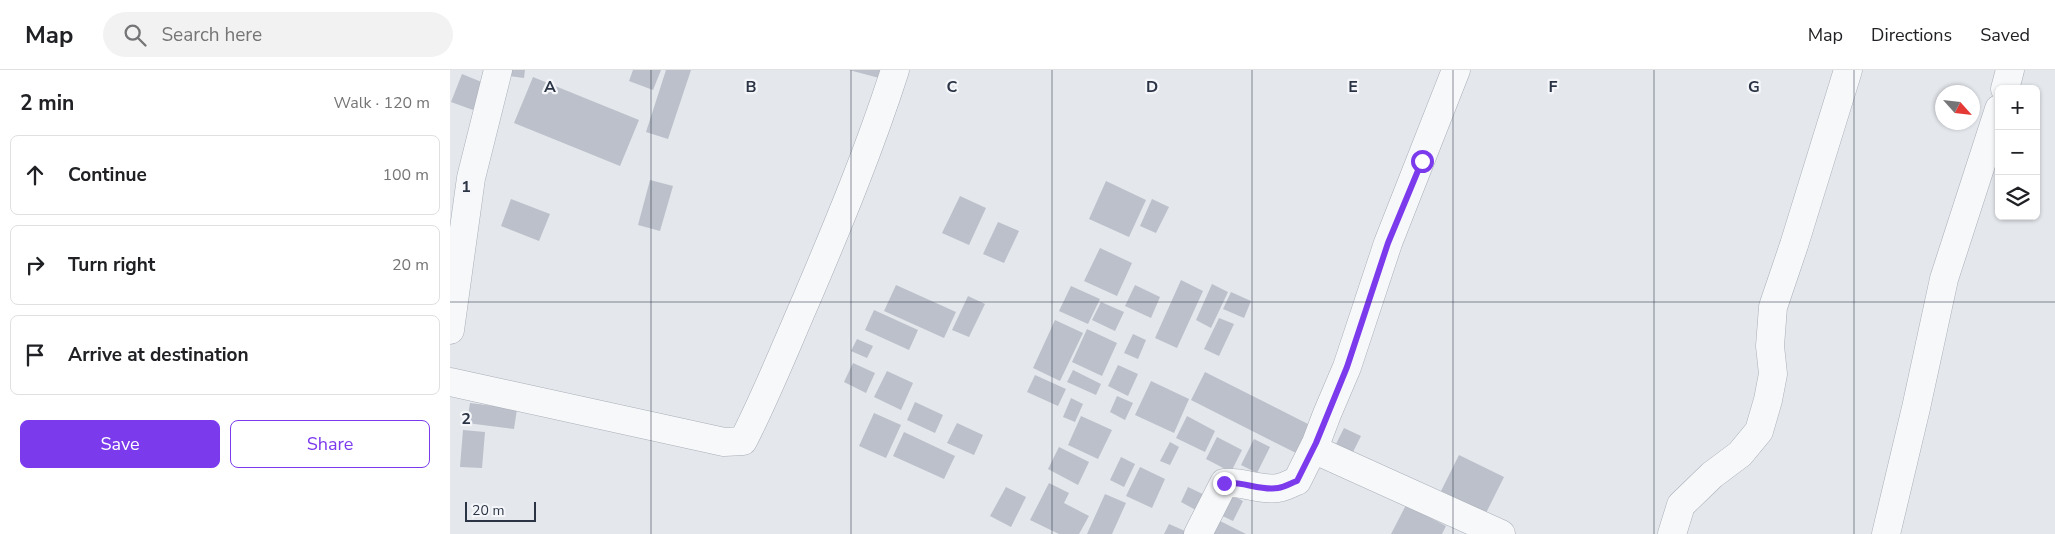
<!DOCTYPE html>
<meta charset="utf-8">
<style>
body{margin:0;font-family:"Nunito Sans",sans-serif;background:#f2f2f2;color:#202124}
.controls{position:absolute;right:15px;top:15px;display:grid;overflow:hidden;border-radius:8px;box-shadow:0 1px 4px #0004}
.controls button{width:45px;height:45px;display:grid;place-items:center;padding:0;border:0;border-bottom:1px solid #e0e0e0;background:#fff;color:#202124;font:25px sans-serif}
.compass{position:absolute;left:1485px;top:15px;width:45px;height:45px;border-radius:50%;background:#fff;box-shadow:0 1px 4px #0004;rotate:117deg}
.scale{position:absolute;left:15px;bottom:12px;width:71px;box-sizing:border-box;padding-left:5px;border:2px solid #2b3445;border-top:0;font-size:14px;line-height:18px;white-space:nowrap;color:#2b3445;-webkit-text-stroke:4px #f4f6f9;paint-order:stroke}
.stop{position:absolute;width:15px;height:15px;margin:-11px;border:4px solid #7c3aed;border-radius:50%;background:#fff}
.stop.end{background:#7c3aed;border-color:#fff;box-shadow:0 1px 5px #0008}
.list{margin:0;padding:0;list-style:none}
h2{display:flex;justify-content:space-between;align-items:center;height:65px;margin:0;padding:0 20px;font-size:21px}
h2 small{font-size:16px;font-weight:400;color:#757577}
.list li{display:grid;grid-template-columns:32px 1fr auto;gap:15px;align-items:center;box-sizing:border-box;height:80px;margin:0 10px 10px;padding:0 10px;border:1px solid #e0e0e0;border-radius:8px}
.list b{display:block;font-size:19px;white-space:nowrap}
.list em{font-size:16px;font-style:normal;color:#757577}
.actions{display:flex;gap:10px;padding:15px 20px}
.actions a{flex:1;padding:11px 0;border:1px solid #7c3aed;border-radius:8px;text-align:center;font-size:18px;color:#7c3aed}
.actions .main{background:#7c3aed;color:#fff}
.icon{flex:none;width:28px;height:28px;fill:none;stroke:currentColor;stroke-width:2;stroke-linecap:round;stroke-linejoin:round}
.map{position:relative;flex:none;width:1605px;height:464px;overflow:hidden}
header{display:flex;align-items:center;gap:30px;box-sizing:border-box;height:70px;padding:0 25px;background:#fff;border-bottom:1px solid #e0e0e0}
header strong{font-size:24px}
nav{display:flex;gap:28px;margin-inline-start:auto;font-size:18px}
.search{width:350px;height:45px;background:#f2f2f2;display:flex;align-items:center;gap:12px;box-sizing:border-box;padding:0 18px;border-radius:28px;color:#757577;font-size:19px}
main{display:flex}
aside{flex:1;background:#fff}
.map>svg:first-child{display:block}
</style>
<header>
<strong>Map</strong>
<div class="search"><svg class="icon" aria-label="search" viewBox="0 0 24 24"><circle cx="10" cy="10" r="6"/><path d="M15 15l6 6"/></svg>Search here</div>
<nav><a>Map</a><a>Directions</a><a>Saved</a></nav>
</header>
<main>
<aside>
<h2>2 min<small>Walk · 120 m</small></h2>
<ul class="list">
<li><svg class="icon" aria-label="ahead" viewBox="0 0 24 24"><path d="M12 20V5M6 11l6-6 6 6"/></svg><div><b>Continue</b></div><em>100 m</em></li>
<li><svg class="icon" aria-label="right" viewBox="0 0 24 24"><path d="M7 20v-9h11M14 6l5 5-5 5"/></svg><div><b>Turn right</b></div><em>20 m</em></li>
<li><svg class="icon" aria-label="arrive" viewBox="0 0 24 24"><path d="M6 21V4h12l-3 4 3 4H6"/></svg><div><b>Arrive at destination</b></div></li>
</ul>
<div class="actions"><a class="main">Save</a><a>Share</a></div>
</aside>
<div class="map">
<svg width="1605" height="464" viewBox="0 0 1605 464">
<rect width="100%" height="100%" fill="#e4e7ec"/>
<!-- building -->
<path fill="#bbc0ca" d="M 60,0 L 75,0 L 74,8 L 59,6 Z
M 183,0 L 211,0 L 203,20 L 179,11 Z
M 216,0 L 241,0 L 218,69 L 196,62 Z
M 399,0 L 435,0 L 433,9 Z
M 12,4 L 34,13 L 23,40 L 1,32 Z
M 83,7 L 189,50 L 170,96 L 64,53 Z
M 200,110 L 223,116 L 210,161 L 188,155 Z
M 656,111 L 696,130 L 679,167 L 639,149 Z
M 510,126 L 536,138 L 519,175 L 492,163 Z
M 61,129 L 100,144 L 89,171 L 51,156 Z
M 702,129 L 719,137 L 706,163 L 690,156 Z
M 548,152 L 569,161 L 554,193 L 533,184 Z
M 650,178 L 682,193 L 667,226 L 634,211 Z
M 731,210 L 753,221 L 727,278 L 705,268 Z
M 762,214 L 778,222 L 761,258 L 746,250 Z
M 446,215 L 506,242 L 494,268 L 434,241 Z
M 685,215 L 710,227 L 701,248 L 675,236 Z
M 621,216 L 650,229 L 638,254 L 609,241 Z
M 781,222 L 801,231 L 794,248 L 773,239 Z
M 518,226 L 535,234 L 519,267 L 502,260 Z
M 651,232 L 674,242 L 665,261 L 642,250 Z
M 424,240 L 468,260 L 459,280 L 415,260 Z
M 769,248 L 784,254 L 769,286 L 754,279 Z
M 605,250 L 633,263 L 610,311 L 583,298 Z
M 637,259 L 667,273 L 652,306 L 622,292 Z
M 683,264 L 696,270 L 688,289 L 674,283 Z
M 407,269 L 423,276 L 417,288 L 401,281 Z
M 403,293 L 425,303 L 416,323 L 394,312 Z
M 668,295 L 688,304 L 678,326 L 658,316 Z
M 623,300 L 651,314 L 646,325 L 617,312 Z
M 437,301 L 463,313 L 451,340 L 424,327 Z
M 755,302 L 860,355 L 846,383 L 741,330 Z
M 585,305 L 616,319 L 608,336 L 577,322 Z
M 701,311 L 739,329 L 724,363 L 685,345 Z
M 667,326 L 683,333 L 675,350 L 660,342 Z
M 621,328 L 633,334 L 625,352 L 613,347 Z
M 465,332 L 493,345 L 485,363 L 457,350 Z
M 20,333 L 67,339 L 64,359 L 17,353 Z
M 424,343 L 451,355 L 436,388 L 409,376 Z
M 631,346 L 662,360 L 648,389 L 618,375 Z
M 737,346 L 765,361 L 755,382 L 726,368 Z
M 507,353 L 533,365 L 524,385 L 497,373 Z
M 894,358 L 911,366 L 899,390 L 882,382 Z
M 13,360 L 35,362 L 32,398 L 10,397 Z
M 454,362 L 505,386 L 494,409 L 443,386 Z
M 767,367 L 792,380 L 781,402 L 756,389 Z
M 804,369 L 820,377 L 807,403 L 791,395 Z
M 720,372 L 729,377 L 720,395 L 710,391 Z
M 609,377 L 639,392 L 628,415 L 598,399 Z
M 1009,385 L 1054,407 L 1036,443 L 991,421 Z
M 671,387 L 685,394 L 674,417 L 660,410 Z
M 690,397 L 715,409 L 702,438 L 676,426 Z
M 599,413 L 619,423 L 614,433 L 639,446 L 629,464 L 609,464 L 580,450 Z
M 556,417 L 576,427 L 561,457 L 540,446 Z
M 738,417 L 763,429 L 755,445 L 731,432 Z
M 772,420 L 793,431 L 783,451 L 762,441 Z
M 655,424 L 676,433 L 662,464 L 637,464 Z
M 956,435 L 996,456 L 992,464 L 941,464 Z
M 760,446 L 796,464 L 757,464 Z
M 719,454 L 742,464 L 714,464 Z"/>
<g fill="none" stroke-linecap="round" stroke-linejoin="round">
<!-- minor casing -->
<g stroke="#a9aeb7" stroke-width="29">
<path id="minor" d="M 1555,19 L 1560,0
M 0,260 L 21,108 L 48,0
M 0,312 L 274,372 L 293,371 C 317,324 336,276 357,228 C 389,153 420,78 445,0
M 863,379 L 1051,464
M 748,464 L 774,413 C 793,411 810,421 828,418 C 835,417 841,413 847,411 L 866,373 L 877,344 L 897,297 L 938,173 L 1006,0
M 1222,464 L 1231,435 L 1262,405 L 1290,384 L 1309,361 L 1318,330 L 1323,304 L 1320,276 L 1323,237 L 1344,175 L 1398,0
M 1436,464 L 1466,338 L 1494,209 L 1549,39"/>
</g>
<!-- minor -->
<use href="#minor" stroke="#f7f8fa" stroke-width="28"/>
</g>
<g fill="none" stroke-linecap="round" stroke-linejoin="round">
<!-- route -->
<path stroke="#7c3aed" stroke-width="6" d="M 774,413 C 793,411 810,421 828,418 C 835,417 841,413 847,411 L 866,373 L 897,297 L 938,173 L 972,91"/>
</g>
<!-- grid -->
<path fill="none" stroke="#2b3445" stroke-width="1" stroke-opacity="0.55" d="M 201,0 L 201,464M 401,0 L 401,464M 602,0 L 602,464M 802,0 L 802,464M 1003,0 L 1003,464M 1204,0 L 1204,464M 1404,0 L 1404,464M 0,232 L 1605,232"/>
<g font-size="16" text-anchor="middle" font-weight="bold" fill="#2b3445" stroke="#f4f6f9" stroke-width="4.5" stroke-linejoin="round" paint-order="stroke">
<text x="100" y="22">A</text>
<text x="301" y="22">B</text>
<text x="502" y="22">C</text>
<text x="702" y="22">D</text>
<text x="903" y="22">E</text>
<text x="1103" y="22">F</text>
<text x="1304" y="22">G</text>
<text x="16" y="122">1</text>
<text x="16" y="354">2</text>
</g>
</svg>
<div class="controls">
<button>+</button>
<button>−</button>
<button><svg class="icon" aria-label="layers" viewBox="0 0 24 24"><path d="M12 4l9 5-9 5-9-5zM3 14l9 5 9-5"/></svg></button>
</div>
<svg class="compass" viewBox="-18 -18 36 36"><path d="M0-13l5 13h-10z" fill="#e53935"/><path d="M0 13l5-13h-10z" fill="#757577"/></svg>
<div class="scale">20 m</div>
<div class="stop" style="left:972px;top:91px"></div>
<div class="stop end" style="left:774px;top:413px"></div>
</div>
</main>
